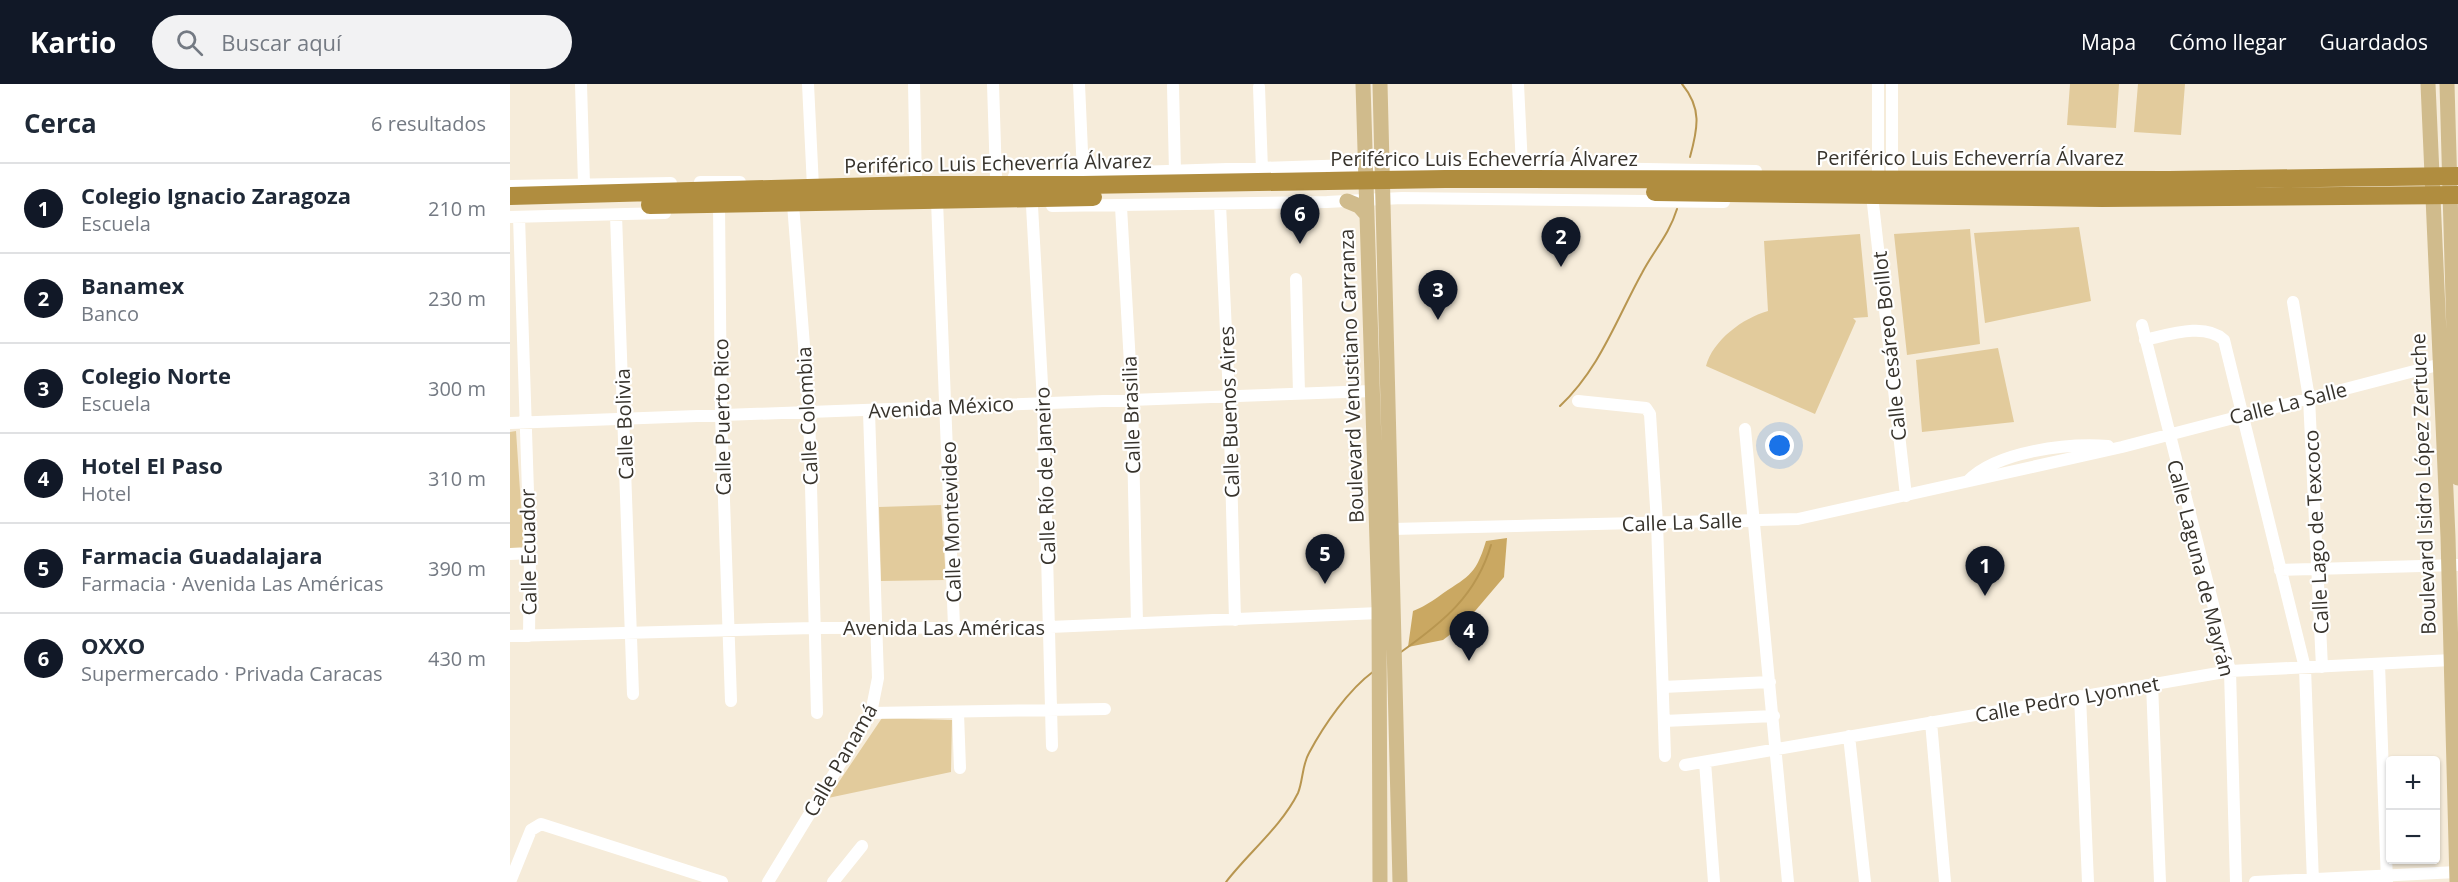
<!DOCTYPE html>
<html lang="es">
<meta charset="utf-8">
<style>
body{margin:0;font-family:"Open Sans",sans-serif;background:#f2f2f3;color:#1f2937}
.controls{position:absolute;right:18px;bottom:18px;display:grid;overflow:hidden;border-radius:6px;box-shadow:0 2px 4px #0004}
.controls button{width:54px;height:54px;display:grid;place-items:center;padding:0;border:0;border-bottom:2px solid #e0e1e3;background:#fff;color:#1f2937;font:30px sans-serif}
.you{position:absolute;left:1270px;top:362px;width:21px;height:21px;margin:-15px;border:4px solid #fff;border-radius:50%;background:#1a73e8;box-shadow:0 0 0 9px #1a73e833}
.badge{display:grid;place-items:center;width:39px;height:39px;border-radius:50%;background:#111827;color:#fff;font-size:20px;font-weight:700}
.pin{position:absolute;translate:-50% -50px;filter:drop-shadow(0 2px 3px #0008)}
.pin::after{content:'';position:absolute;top:32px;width:21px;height:18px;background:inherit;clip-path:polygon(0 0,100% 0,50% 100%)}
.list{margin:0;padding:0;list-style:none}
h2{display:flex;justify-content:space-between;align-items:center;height:78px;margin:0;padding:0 24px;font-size:26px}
h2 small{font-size:20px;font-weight:400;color:#747a83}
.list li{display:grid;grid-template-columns:39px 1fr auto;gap:18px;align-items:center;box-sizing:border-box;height:90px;padding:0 24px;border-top:2px solid #e0e1e3}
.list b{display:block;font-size:22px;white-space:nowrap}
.list p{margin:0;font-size:20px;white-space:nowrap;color:#747a83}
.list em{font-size:20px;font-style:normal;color:#747a83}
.icon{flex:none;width:33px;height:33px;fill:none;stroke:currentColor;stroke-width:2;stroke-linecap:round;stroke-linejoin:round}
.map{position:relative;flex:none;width:1948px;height:798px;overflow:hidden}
header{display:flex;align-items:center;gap:36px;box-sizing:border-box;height:84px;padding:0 30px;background:#111827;color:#fff}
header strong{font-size:28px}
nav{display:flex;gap:33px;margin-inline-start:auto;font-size:21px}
.search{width:420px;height:54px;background:#f2f2f3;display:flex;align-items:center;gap:15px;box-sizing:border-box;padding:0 21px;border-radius:33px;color:#747a83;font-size:22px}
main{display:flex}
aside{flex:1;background:#fff}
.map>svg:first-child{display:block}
</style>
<header>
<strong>Kartio</strong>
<div class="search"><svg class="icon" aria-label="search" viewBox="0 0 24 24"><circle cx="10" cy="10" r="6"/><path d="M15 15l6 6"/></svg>Buscar aquí</div>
<nav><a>Mapa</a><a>Cómo llegar</a><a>Guardados</a></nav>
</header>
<main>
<aside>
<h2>Cerca<small>6 resultados</small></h2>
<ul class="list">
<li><span class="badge">1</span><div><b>Colegio Ignacio Zaragoza</b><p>Escuela</p></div><em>210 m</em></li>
<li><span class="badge">2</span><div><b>Banamex</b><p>Banco</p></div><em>230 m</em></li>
<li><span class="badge">3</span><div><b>Colegio Norte</b><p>Escuela</p></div><em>300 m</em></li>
<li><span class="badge">4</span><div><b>Hotel El Paso</b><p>Hotel</p></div><em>310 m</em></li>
<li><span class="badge">5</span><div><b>Farmacia Guadalajara</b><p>Farmacia · Avenida Las Américas</p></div><em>390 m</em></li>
<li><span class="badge">6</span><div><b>OXXO</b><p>Supermercado · Privada Caracas</p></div><em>430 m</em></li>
</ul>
</aside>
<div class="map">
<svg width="1948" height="798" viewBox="0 0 1948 798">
<rect width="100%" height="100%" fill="#f6ecda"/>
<!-- green -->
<path fill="#e2cb9c" d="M 1560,0 L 1609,0 L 1606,44 L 1557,41 Z
M 1628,0 L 1675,0 L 1671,51 L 1624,48 Z
M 1569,143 L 1581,217 L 1475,239 L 1464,149 Z
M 1460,145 L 1470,260 L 1397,271 L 1384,150 Z
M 1350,150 L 1358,233 L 1343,234 L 1346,237 L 1305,330 L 1196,282 C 1203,256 1233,234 1258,227 L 1254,157 Z
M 1488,264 L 1504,338 L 1412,348 L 1406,276 Z
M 6,347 L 14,466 L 0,467 L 0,348 Z
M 431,421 L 436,496 L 371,497 L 369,423 Z
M 372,634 L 442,636 L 441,688 L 318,714 Z"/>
<!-- forest -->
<path fill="#caa862" d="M 997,454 L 994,493 L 954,540 L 933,556 L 898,563 L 903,527 C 913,523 919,519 928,513 C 957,492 965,494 976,457 Z"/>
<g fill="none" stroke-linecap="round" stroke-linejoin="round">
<!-- stream -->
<path stroke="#b89650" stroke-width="2" d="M 1172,0 C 1192,24 1188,44 1180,73
M 1050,322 C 1090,284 1106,236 1132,189 C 1144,166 1159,151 1167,125
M 891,568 C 933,538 966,512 981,461
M 716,798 C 738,769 771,743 788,709 C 793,697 792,681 799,669 C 814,641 838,606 864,587"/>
<!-- minor -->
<path stroke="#fff" stroke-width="12" d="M 71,0 L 74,100
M 298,0 L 303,103
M 404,0 L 406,101
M 483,0 L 486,93
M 569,0 L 573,90
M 1008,0 L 1012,83
M 1368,0 L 1368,94
M 663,2 L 665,88
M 749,3 L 752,86
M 504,92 L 871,80 L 1246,87
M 1382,94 L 1382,0
M 190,98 L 230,98
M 0,102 L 161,99
M 1362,111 L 1396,412
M 427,117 L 444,542
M 209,120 L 211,330 L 221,617
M 283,120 L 299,326 L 307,629
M 710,120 L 719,312 L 725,536
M 522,122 L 533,318 L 542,662
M 542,122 L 817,118 L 892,114 L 1214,118
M 611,123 L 622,315 L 627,539
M 106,131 L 123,610
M 0,133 L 155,129
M 9,133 L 20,469 L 19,552
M 786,195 L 789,309
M 1783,218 L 1799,314 L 1812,583
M 1632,241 L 1720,587 L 1726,798
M 1635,256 C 1658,251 1695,238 1714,256 L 1795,584 L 1803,798
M 1068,317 L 1136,324 L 1140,330 L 1147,439 L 1155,672
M 0,339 L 862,307
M 1235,345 L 1278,798
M 1458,397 C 1487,367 1558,359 1598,362
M 882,445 L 1288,435 L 1612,363 L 1939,278
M 0,470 L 20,469
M 1770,486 L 1948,481
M 0,552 L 304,544 L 540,543 L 869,529
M 1869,580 L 1877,798
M 1642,600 L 1650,798
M 1153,603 L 1260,598
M 1570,612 L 1578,798
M 361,629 L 595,625
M 448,629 L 450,684
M 1154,637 L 1264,632
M 1421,638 L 1435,798
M 1339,652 L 1355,798
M 1195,678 L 1204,798
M 1175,681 L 1720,587 L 1942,576
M 0,798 L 21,746 L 31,740 L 212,798
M 258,798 L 361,629 L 368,594 L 359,328
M 323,798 L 352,762
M 1745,798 L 1947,788"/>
<!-- major -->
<path stroke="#d0bb8c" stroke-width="15" d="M 853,0 L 869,523 L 870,798
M 870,0 L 890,798
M 1918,0 L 1938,453 L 1947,798
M 1937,0 L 1948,394
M 837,117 L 849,122 L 857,131"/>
<!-- highway -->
<path stroke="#b08d3f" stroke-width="18" d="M 1145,108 L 1592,114 L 1948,111
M 0,112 L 406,101 L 573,101 L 935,95 L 1659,96 L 1948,92
M 140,121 L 583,113"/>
</g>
<g text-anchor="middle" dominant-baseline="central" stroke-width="4.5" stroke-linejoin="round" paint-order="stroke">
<!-- street labels -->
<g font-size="20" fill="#37332c" stroke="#fff">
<text x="1460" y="73">Periférico Luis Echeverría Álvarez</text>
<text x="974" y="74">Periférico Luis Echeverría Álvarez</text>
<text transform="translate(488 79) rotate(-1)">Periférico Luis Echeverría Álvarez</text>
<text transform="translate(1379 262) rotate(-96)">Calle Cesáreo Boillot</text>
<text transform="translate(841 292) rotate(-92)">Boulevard Venustiano Carranza</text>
<text transform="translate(1778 319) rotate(-14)">Calle La Salle</text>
<text transform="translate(431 323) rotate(-3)">Avenida México</text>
<text transform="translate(719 328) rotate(-92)">Calle Buenos Aires</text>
<text transform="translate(621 331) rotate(-92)">Calle Brasilia</text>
<text transform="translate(297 332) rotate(-93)">Calle Colombia</text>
<text transform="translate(212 333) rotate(-91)">Calle Puerto Rico</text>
<text transform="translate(114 340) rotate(-92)">Calle Bolivia</text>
<text transform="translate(535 392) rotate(-92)">Calle Río de Janeiro</text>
<text transform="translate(1913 400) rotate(-92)">Boulevard Isidro López Zertuche</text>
<text transform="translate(441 438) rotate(-92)">Calle Montevideo</text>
<text transform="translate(1172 438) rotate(-2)">Calle La Salle</text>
<text transform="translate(1806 448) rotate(-93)">Calle Lago de Texcoco</text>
<text transform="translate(18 468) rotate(-91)">Calle Ecuador</text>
<text transform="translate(1691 484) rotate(76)">Calle Laguna de Mayrán</text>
<text x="434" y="543">Avenida Las Américas</text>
<text transform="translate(1557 615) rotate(-10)">Calle Pedro Lyonnet</text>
<text transform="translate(330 676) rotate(-60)">Calle Panamá</text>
</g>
</g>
</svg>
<div class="controls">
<button>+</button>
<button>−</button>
</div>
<div class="you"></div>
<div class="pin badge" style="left:1475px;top:512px">1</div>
<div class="pin badge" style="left:1051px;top:183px">2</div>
<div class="pin badge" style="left:928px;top:236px">3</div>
<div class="pin badge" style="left:959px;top:577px">4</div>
<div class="pin badge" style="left:815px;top:500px">5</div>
<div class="pin badge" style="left:790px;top:160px">6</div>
</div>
</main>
